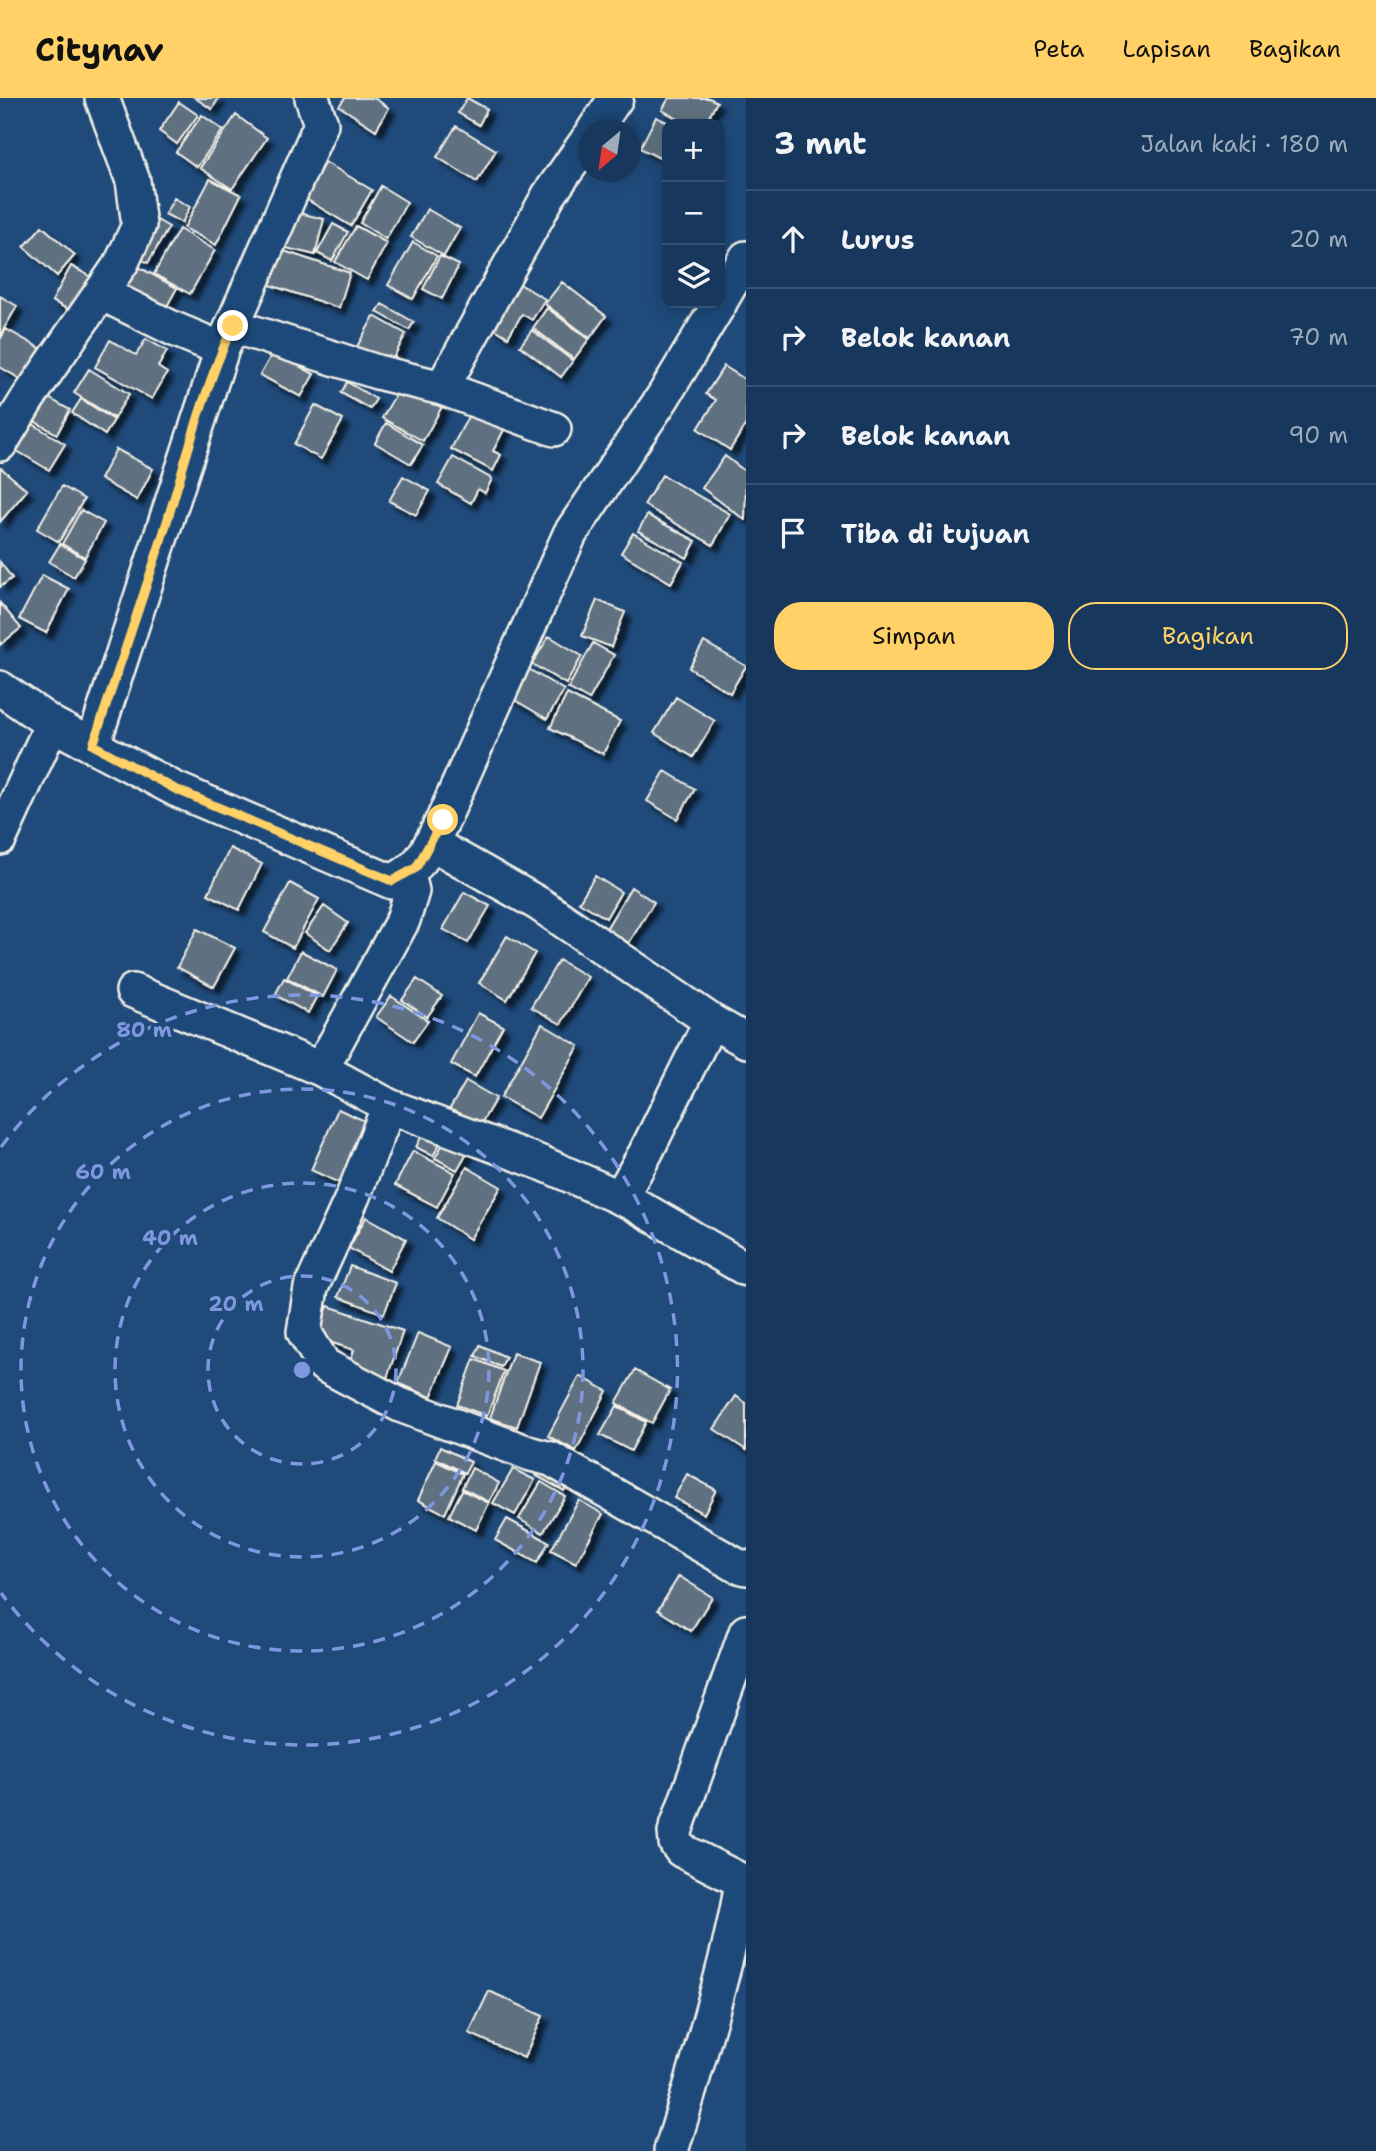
<!DOCTYPE html>
<html lang="id">
<meta charset="utf-8">
<style>
body{margin:0;font-family:"Shantell Sans",sans-serif;background:#203f62;color:#f1f3f6}
.controls{position:absolute;right:21px;top:21px;display:grid;overflow:hidden;border-radius:14px;box-shadow:0 4px 18px #0003}
.controls button{width:63px;height:63px;display:grid;place-items:center;padding:0;border:0;border-bottom:2px solid #365272;background:#17385c;color:#f1f3f6;font:35px sans-serif}
.compass{position:absolute;left:578px;top:21px;width:63px;height:63px;border-radius:50%;background:#17385c;box-shadow:0 4px 18px #0003;rotate:209deg}
.stop{position:absolute;width:21px;height:21px;margin:-16px;border:5px solid #ffd166;border-radius:50%;background:#fff}
.stop.end{background:#ffd166;border-color:#fff;box-shadow:0 2px 7px #0008}
.list{margin:0;padding:0;list-style:none}
h2{display:flex;justify-content:space-between;align-items:center;height:91px;margin:0;padding:0 28px;font-size:30px}
h2 small{font-size:23px;font-weight:400;color:#9eacbb}
.list li{display:grid;grid-template-columns:46px 1fr auto;gap:21px;align-items:center;box-sizing:border-box;height:98px;padding:0 28px;border-top:2px solid #365272}
.list b{display:block;font-size:26px;white-space:nowrap}
.list em{font-size:23px;font-style:normal;color:#9eacbb}
.actions{display:flex;gap:14px;padding:21px 28px}
.actions a{flex:1;padding:16px 0;border:2px solid #ffd166;border-radius:28px;text-align:center;font-size:24px;color:#ffd166}
.actions .main{background:#ffd166;color:#111}
.icon{flex:none;width:38px;height:38px;fill:none;stroke:currentColor;stroke-width:2;stroke-linecap:round;stroke-linejoin:round}
.map{position:relative;flex:none;width:746px;height:2053px;overflow:hidden}
header{display:flex;align-items:center;gap:42px;box-sizing:border-box;height:98px;padding:0 35px;background:#ffd166;color:#111}
header strong{font-size:33px}
nav{display:flex;gap:38px;margin-inline-start:auto;font-size:24px}
main{display:flex}
aside{flex:1;background:#17385c}
.map>svg:first-child{display:block}
</style>
<header>
<strong>Citynav</strong>
<nav><a>Peta</a><a>Lapisan</a><a>Bagikan</a></nav>
</header>
<main>
<div class="map">
<svg width="746" height="2053" viewBox="0 0 746 2053">
<defs>
<filter id="shadow"><feDropShadow dx="6" dy="6" stdDeviation="2" flood-color="#0009"/></filter>
</defs>
<rect width="100%" height="100%" fill="#1f4a7a"/>
<filter id="ink" filterUnits="userSpaceOnUse"><feTurbulence type="fractalNoise" baseFrequency=".0143" numOctaves="2"/><feDisplacementMap in="SourceGraphic" scale="14" xChannelSelector="R" yChannelSelector="G"/><feConvolveMatrix kernelMatrix="1 2 1 2 8 2 1 2 1" color-interpolation-filters="sRGB"/></filter>
<g filter="url(#ink)">
<!-- building -->
<path fill="#5e7180" stroke="#f4f1e8" stroke-width="2" filter="url(#shadow)" d="M 195,0 L 219,0 L 212,11 Z
M 345,0 L 374,0 L 389,10 L 376,32 L 339,8 Z
M 467,0 L 487,11 L 479,27 L 458,15 Z
M 669,0 L 709,0 L 717,4 L 705,26 L 687,26 L 662,12 Z
M 179,4 L 198,17 L 177,46 L 159,33 Z
M 202,17 L 223,32 L 197,69 L 176,54 Z
M 236,17 L 267,40 L 232,91 L 200,70 Z
M 656,19 L 671,26 L 667,26 L 667,64 L 640,50 Z
M 456,28 L 496,52 L 477,84 L 437,59 Z
M 325,64 L 372,92 L 351,128 L 304,100 Z
M 210,81 L 241,97 L 216,147 L 184,130 Z
M 381,88 L 407,104 L 386,141 L 360,125 Z
M 174,100 L 190,109 L 182,125 L 165,116 Z
M 427,111 L 460,130 L 444,158 L 411,139 Z
M 287,112 L 324,121 L 315,157 L 278,148 Z
M 152,119 L 169,129 L 148,165 L 131,155 Z
M 333,126 L 348,134 L 332,163 L 317,155 Z
M 42,128 L 75,157 L 57,178 L 24,149 Z
M 356,128 L 387,145 L 367,182 L 335,164 Z
M 179,131 L 215,152 L 190,196 L 154,176 Z
M 413,144 L 437,158 L 413,201 L 388,187 Z
M 281,152 L 350,175 L 339,210 L 270,187 Z
M 440,158 L 459,167 L 442,201 L 423,191 Z
M 126,162 L 177,190 L 159,223 L 108,195 Z
M 71,168 L 99,183 L 80,218 L 52,203 Z
M 506,178 L 545,201 L 532,222 L 522,216 L 508,239 L 481,222 Z
M 562,184 L 606,218 L 590,240 L 545,206 Z
M 0,198 L 17,208 L 0,238 Z
M 382,206 L 414,224 L 409,232 L 377,214 Z
M 547,210 L 589,241 L 574,261 L 533,230 Z
M 374,218 L 406,236 L 387,272 L 354,254 Z
M 6,231 L 52,257 L 34,289 L 0,269 L 0,242 Z
M 532,232 L 573,263 L 561,279 L 520,248 Z
M 146,241 L 167,253 L 158,269 L 167,275 L 152,301 L 95,269 L 110,242 L 136,257 Z
M 273,254 L 314,276 L 301,299 L 260,277 Z
M 724,268 L 746,282 L 746,326 L 730,352 L 698,331 L 716,302 L 706,296 Z
M 89,271 L 129,296 L 114,320 L 74,295 Z
M 347,284 L 376,301 L 370,311 L 341,295 Z
M 402,285 L 443,307 L 423,343 L 382,320 Z
M 36,293 L 70,312 L 57,336 L 22,316 Z
M 81,301 L 114,322 L 105,337 L 72,315 Z
M 315,307 L 343,322 L 321,361 L 294,346 Z
M 472,311 L 506,328 L 493,353 L 501,357 L 493,373 L 451,351 Z
M 386,325 L 423,347 L 411,366 L 375,345 Z
M 33,326 L 65,346 L 49,372 L 17,353 Z
M 116,351 L 153,371 L 137,402 L 100,381 Z
M 725,358 L 746,374 L 745,422 L 702,390 Z
M 453,359 L 492,381 L 485,395 L 478,391 L 471,405 L 438,386 Z
M 1,370 L 27,392 L 0,424 L 0,372 Z
M 662,377 L 730,416 L 713,447 L 644,407 Z
M 403,378 L 430,393 L 416,417 L 389,403 Z
M 62,388 L 84,401 L 59,444 L 37,431 Z
M 81,412 L 104,425 L 85,459 L 62,446 Z
M 647,417 L 696,443 L 687,460 L 638,433 Z
M 633,435 L 683,464 L 671,485 L 621,455 Z
M 60,446 L 85,461 L 74,479 L 49,464 Z
M 0,464 L 12,480 L 0,489 Z
M 42,477 L 69,491 L 46,535 L 19,521 Z
M 597,502 L 625,514 L 611,549 L 582,538 Z
M 0,505 L 21,530 L 0,547 Z
M 549,538 L 582,558 L 566,586 L 532,566 Z
M 704,544 L 746,568 L 730,595 L 689,570 Z
M 593,545 L 614,557 L 589,602 L 568,590 Z
M 525,569 L 564,592 L 547,621 L 508,598 Z
M 567,596 L 620,623 L 603,656 L 550,630 Z
M 676,599 L 715,623 L 693,659 L 654,635 Z
M 665,673 L 695,691 L 677,721 L 647,703 Z
M 230,750 L 262,766 L 239,812 L 208,796 Z
M 595,778 L 621,794 L 606,820 L 579,804 Z
M 290,785 L 319,801 L 293,850 L 264,834 Z
M 631,789 L 654,804 L 629,845 L 606,831 Z
M 464,794 L 490,808 L 468,845 L 443,831 Z
M 324,808 L 348,825 L 330,852 L 305,835 Z
M 197,831 L 235,850 L 214,889 L 177,869 Z
M 507,838 L 535,855 L 507,902 L 479,885 Z
M 301,853 L 337,872 L 323,899 L 287,880 Z
M 559,862 L 588,879 L 561,926 L 531,909 Z
M 284,880 L 317,898 L 308,915 L 275,897 Z
M 417,881 L 442,898 L 427,919 L 402,902 Z
M 391,898 L 428,923 L 413,944 L 376,919 Z
M 478,915 L 503,928 L 475,979 L 451,966 Z
M 542,926 L 579,948 L 538,1020 L 501,999 Z
M 466,983 L 496,1000 L 475,1036 L 445,1019 Z
M 338,1011 L 376,1028 L 348,1089 L 311,1072 Z
M 428,1026 L 445,1036 L 433,1058 L 416,1049 Z
M 448,1037 L 470,1050 L 457,1072 L 435,1060 Z
M 413,1053 L 455,1075 L 437,1109 L 395,1087 Z
M 467,1069 L 501,1089 L 470,1141 L 437,1120 Z
M 366,1119 L 406,1141 L 389,1173 L 349,1150 Z
M 350,1168 L 396,1185 L 384,1216 L 338,1199 Z
M 328,1208 L 403,1233 L 384,1289 L 346,1276 L 354,1252 L 317,1240 Z
M 418,1235 L 452,1249 L 431,1299 L 398,1285 Z
M 480,1247 L 506,1259 L 501,1269 L 475,1258 Z
M 513,1255 L 540,1264 L 517,1329 L 490,1320 Z
M 474,1261 L 504,1273 L 487,1318 L 457,1307 Z
M 635,1272 L 670,1292 L 652,1325 L 616,1305 Z
M 580,1278 L 607,1293 L 576,1353 L 548,1338 Z
M 736,1298 L 746,1305 L 746,1352 L 714,1331 Z
M 617,1308 L 646,1324 L 631,1353 L 600,1337 Z
M 440,1349 L 471,1364 L 465,1375 L 435,1360 Z
M 436,1363 L 463,1376 L 445,1416 L 418,1402 Z
M 542,1364 L 571,1380 L 564,1393 L 535,1377 Z
M 472,1370 L 499,1385 L 489,1404 L 462,1390 Z
M 513,1371 L 535,1382 L 515,1417 L 493,1405 Z
M 687,1376 L 716,1392 L 704,1416 L 674,1400 Z
M 541,1384 L 565,1398 L 543,1435 L 519,1421 Z
M 462,1392 L 489,1405 L 476,1432 L 449,1418 Z
M 579,1402 L 603,1416 L 576,1465 L 551,1452 Z
M 507,1421 L 549,1444 L 537,1465 L 495,1442 Z
M 679,1478 L 712,1499 L 691,1533 L 658,1512 Z
M 489,1893 L 543,1918 L 524,1960 L 469,1935 Z"/>
<g fill="none" stroke-linecap="round" stroke-linejoin="round">
<!-- minor casing -->
<g stroke="#f4f1e8" stroke-width="38">
<path id="minor" d="M 594,32 L 616,0
M 101,195 L 174,231 L 222,251
M 720,204 L 746,160
M 233,228 L 377,274 L 442,290 L 554,331
M 442,290 L 549,97 L 589,40
M 0,346 L 27,302 L 122,164 L 139,127 L 133,83 L 102,0
M 0,590 L 52,626 L 0,740
M 52,626 L 175,691 L 392,784 C 424,767 427,753 443,722 L 570,436 L 663,299 L 720,205
M 93,647 L 222,251 L 321,26 L 312,0
M 431,745 L 539,806 L 711,923 L 746,943
M 133,893 L 321,971 L 389,1008 L 544,1066 L 632,1105 L 746,1171
M 321,971 L 403,822 L 412,793 L 408,776
M 389,1008 L 353,1098 L 311,1190 L 304,1234 L 324,1267 L 400,1307 L 531,1356 L 551,1361 L 736,1467 L 746,1470
M 620,1100 L 646,1054 L 711,923
M 671,2053 C 683,2015 746,1806 740,1782 L 681,1752 L 676,1745 L 675,1734 L 746,1534"/>
</g>
<!-- minor -->
<use href="#minor" stroke="#1f4a7a" stroke-width="33"/>
</g>
</g>
<g fill="none" stroke-linecap="round" stroke-linejoin="round" filter="url(#ink)">
<!-- route -->
<path stroke="#ffd166" stroke-width="9" d="M 233,228 C 203,292 186,362 165,430 C 142,503 117,575 93,647 L 175,691 L 392,783 L 416,770 L 443,722"/>
</g>
<!-- distance rings -->
<g fill="none" stroke="#7e97df" stroke-width="3.5" stroke-dasharray="12 9">
<circle cx="302" cy="1272" r="94"/>
<circle cx="302" cy="1272" r="187"/>
<circle cx="302" cy="1272" r="281"/>
<path d="M1 1049A375 375 0 1 1 1 1495"/>
</g>
<circle cx="302" cy="1272" r="10" fill="#7e97df" stroke="#1f4a7a" stroke-width="3.5"/>
<g font-size="21" text-anchor="middle" font-weight="bold" fill="#7e97df" stroke="#1f4a7a" stroke-width="7" stroke-linejoin="round" paint-order="stroke">
<text x="144" y="939">80 m</text>
<text x="103" y="1081">60 m</text>
<text x="170" y="1147">40 m</text>
<text x="236" y="1213">20 m</text>
</g>
</svg>
<div class="controls">
<button>+</button>
<button>−</button>
<button><svg class="icon" aria-label="layers" viewBox="0 0 24 24"><path d="M12 4l9 5-9 5-9-5zM3 14l9 5 9-5"/></svg></button>
</div>
<svg class="compass" viewBox="-18 -18 36 36"><path d="M0-13l5 13h-10z" fill="#e53935"/><path d="M0 13l5-13h-10z" fill="#9eacbb"/></svg>
<div class="stop" style="left:443px;top:722px"></div>
<div class="stop end" style="left:233px;top:228px"></div>
</div>
<aside>
<h2>3 mnt<small>Jalan kaki · 180 m</small></h2>
<ul class="list">
<li><svg class="icon" aria-label="ahead" viewBox="0 0 24 24"><path d="M12 20V5M6 11l6-6 6 6"/></svg><div><b>Lurus</b></div><em>20 m</em></li>
<li><svg class="icon" aria-label="right" viewBox="0 0 24 24"><path d="M7 20v-9h11M14 6l5 5-5 5"/></svg><div><b>Belok kanan</b></div><em>70 m</em></li>
<li><svg class="icon" aria-label="right" viewBox="0 0 24 24"><path d="M7 20v-9h11M14 6l5 5-5 5"/></svg><div><b>Belok kanan</b></div><em>90 m</em></li>
<li><svg class="icon" aria-label="arrive" viewBox="0 0 24 24"><path d="M6 21V4h12l-3 4 3 4H6"/></svg><div><b>Tiba di tujuan</b></div></li>
</ul>
<div class="actions"><a class="main">Simpan</a><a>Bagikan</a></div>
</aside>
</main>
